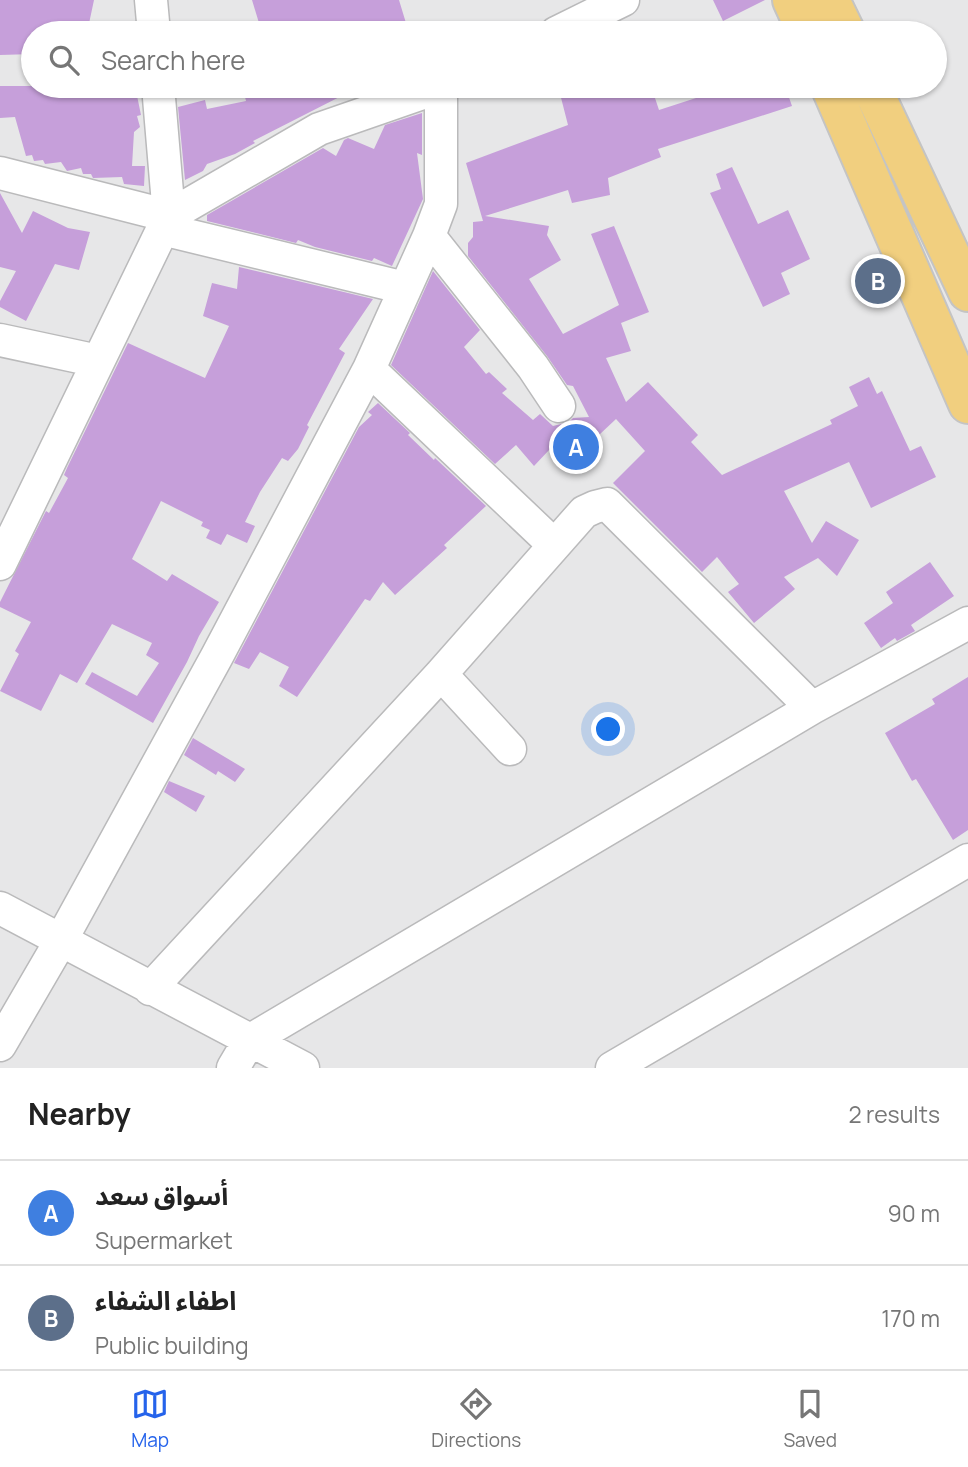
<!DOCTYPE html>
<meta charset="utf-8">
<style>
body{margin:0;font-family:Manrope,"Noto Sans Arabic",sans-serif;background:#f2f2f2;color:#222}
.you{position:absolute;left:609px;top:730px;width:24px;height:24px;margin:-18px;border:5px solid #fff;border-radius:50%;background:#1a73e8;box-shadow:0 0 0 10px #1a73e833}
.badge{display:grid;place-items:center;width:46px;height:46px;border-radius:50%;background:#2563eb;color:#fff;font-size:23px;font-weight:700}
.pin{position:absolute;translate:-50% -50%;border:4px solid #fff;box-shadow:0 2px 7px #0006}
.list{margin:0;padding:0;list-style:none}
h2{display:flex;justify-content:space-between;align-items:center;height:91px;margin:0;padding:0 28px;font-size:30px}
h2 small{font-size:23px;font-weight:400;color:#767676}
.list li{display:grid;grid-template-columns:46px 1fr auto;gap:21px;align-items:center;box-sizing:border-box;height:105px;padding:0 28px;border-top:2px solid #e0e0e0}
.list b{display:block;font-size:26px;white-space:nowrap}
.list p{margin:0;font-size:23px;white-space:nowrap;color:#767676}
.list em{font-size:23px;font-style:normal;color:#767676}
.icon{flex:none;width:38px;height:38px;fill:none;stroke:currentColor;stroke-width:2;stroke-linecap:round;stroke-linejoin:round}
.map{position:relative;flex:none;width:968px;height:1068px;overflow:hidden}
.search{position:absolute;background:#fff;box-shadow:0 2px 5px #0004;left:21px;right:21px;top:21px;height:77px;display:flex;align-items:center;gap:18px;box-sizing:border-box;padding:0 24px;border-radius:38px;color:#767676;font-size:26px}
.sheet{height:301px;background:#fff}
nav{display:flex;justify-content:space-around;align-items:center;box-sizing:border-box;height:98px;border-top:2px solid #e0e0e0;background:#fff;font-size:19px;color:#767676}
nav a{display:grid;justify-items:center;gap:4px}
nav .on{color:#2563eb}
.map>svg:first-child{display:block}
</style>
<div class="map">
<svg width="968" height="1068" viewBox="0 0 968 1068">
<rect width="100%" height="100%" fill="#e7e7e8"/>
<!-- building -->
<path fill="#c69fda" d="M 0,0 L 94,0 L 87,33 L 33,33 L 33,54 L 0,55 Z
M 252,0 L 399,0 L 409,33 L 262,33 Z
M 713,0 L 765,0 L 723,21 Z
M 0,86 L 135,86 L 141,115 L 137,116 L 140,127 L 134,132 L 132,166 L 145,166 L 144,186 L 124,184 L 122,177 L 93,178 L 91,174 L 83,174 L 81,168 L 67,171 L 61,162 L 45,164 L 43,160 L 34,161 L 32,155 L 26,156 L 15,117 L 0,118 Z
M 287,86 L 361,86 L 253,141 L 255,143 L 235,154 L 207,164 L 203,171 L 185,180 L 178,107 L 205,100 L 207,109 L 246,101 L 245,97 Z
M 558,86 L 651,86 L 659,110 L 733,86 L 785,86 L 792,106 L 658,149 L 661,157 L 608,178 L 610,195 L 572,203 L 568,190 L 485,216 L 549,226 L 547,235 L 561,260 L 529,279 L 563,334 L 619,305 L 591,234 L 614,226 L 649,312 L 621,323 L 631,351 L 606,358 L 626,402 L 648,382 L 698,435 L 691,442 L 722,475 L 832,424 L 830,420 L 858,406 L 849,387 L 869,377 L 877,394 L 882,391 L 910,451 L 921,446 L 936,477 L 871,508 L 849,462 L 784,491 L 812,543 L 826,521 L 859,540 L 837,576 L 818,558 L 784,577 L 795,589 L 754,623 L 728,592 L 739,584 L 717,557 L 702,572 L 613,483 L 645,451 L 616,419 L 582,451 L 568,437 L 554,451 L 550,449 L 534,466 L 516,445 L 495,464 L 391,365 L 433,271 L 480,330 L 464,347 L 486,374 L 489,372 L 507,389 L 502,393 L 533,420 L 540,414 L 553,426 L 569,422 L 573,418 L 589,417 L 573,386 L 567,385 L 547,356 L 468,256 L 468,243 L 473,237 L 473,222 L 483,221 L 466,163 L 568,125 Z
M 422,113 L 422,155 L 417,153 L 423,199 L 392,266 L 374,258 L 372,261 L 315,247 L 298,240 L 296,243 L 207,221 L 207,215 L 323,148 L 336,156 L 344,140 L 348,138 L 374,149 L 385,125 Z
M 732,167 L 758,224 L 788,210 L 810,259 L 781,273 L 790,294 L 763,307 L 710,193 L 721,189 L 716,174 Z
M 0,193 L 22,233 L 33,211 L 68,228 L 90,232 L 79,270 L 55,264 L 26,321 L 0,307 L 0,301 L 16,271 L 0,267 Z
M 239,267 L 373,299 L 339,349 L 345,353 L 307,425 L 309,427 L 298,449 L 288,461 L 282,458 L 260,492 L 245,522 L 255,526 L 247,543 L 227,534 L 221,545 L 206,538 L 210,530 L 201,526 L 203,522 L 161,501 L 132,559 L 167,581 L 172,574 L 219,602 L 199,636 L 187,662 L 153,723 L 85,684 L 92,672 L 137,696 L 159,663 L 146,655 L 152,643 L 112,624 L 77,683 L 60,674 L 41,711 L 0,691 L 19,654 L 15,651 L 31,622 L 0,607 L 0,602 L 46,511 L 49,513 L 68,478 L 64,475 L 67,468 L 128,343 L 205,378 L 229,326 L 203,316 L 212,283 L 237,289 Z
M 378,403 L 410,433 L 408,435 L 434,460 L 435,458 L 486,506 L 444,545 L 447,548 L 395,595 L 383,582 L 370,601 L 365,599 L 297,697 L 279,686 L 289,667 L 260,652 L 249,669 L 234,663 L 359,427 L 372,415 L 368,412 Z
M 930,562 L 954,596 L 911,625 L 915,631 L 897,641 L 895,638 L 881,648 L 864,623 L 893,603 L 886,592 Z
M 968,677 L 968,830 L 953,840 L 916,779 L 912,781 L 885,733 L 935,704 L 932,699 Z
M 193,738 L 245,769 L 235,782 L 218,771 L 216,775 L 184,755 Z
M 169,781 L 205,796 L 196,812 L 164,792 Z"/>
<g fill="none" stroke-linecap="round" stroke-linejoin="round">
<!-- minor casing -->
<g stroke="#bababb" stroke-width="35">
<path id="minor" d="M 151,0 L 154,33
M 556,33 L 623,0
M 0,173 L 169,216 L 319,129 L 443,86
M 162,229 L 405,288
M 429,236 L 533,367 L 559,406
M 0,340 L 98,361
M 369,369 L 554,545
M 0,564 L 169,216 L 158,86
M 441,674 L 510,749
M 0,908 L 303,1068
M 150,989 L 441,674 L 584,512 L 595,507 L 607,504 L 812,708
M 0,1045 L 60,942 L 216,658 L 369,369 L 429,236 L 441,204 L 441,87
M 233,1068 L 249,1041 L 812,708 L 968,623
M 612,1068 L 968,860"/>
</g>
<!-- major casing -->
<g stroke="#c4c4c4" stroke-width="42">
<path id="major" d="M 792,0 L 807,33
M 830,0 L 846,33
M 830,86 L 968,404
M 871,86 L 968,292"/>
</g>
<!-- minor -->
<use href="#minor" stroke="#fff" stroke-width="32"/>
<!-- major -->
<use href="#major" stroke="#f1cf7f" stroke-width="38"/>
</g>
</svg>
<div class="you"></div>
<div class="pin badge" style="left:576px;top:447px;background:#3f7fe0">A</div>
<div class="pin badge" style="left:878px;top:281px;background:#5c6f8a">B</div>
<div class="search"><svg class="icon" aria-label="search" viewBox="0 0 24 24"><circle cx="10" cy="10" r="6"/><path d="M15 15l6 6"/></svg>Search here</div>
</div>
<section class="sheet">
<h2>Nearby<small>2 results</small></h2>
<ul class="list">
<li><span class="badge" style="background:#3f7fe0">A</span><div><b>أسواق سعد</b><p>Supermarket</p></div><em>90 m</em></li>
<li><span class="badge" style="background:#5c6f8a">B</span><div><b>اطفاء الشفاء</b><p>Public building</p></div><em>170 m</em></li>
</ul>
</section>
<nav>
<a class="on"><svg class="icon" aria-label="map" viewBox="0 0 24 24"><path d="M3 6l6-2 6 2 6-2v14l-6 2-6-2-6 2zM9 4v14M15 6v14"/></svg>Map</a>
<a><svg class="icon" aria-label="directions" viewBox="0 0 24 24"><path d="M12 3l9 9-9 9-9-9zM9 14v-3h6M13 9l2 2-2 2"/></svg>Directions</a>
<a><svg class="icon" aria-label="saved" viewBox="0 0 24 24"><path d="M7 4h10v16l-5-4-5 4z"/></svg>Saved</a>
</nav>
